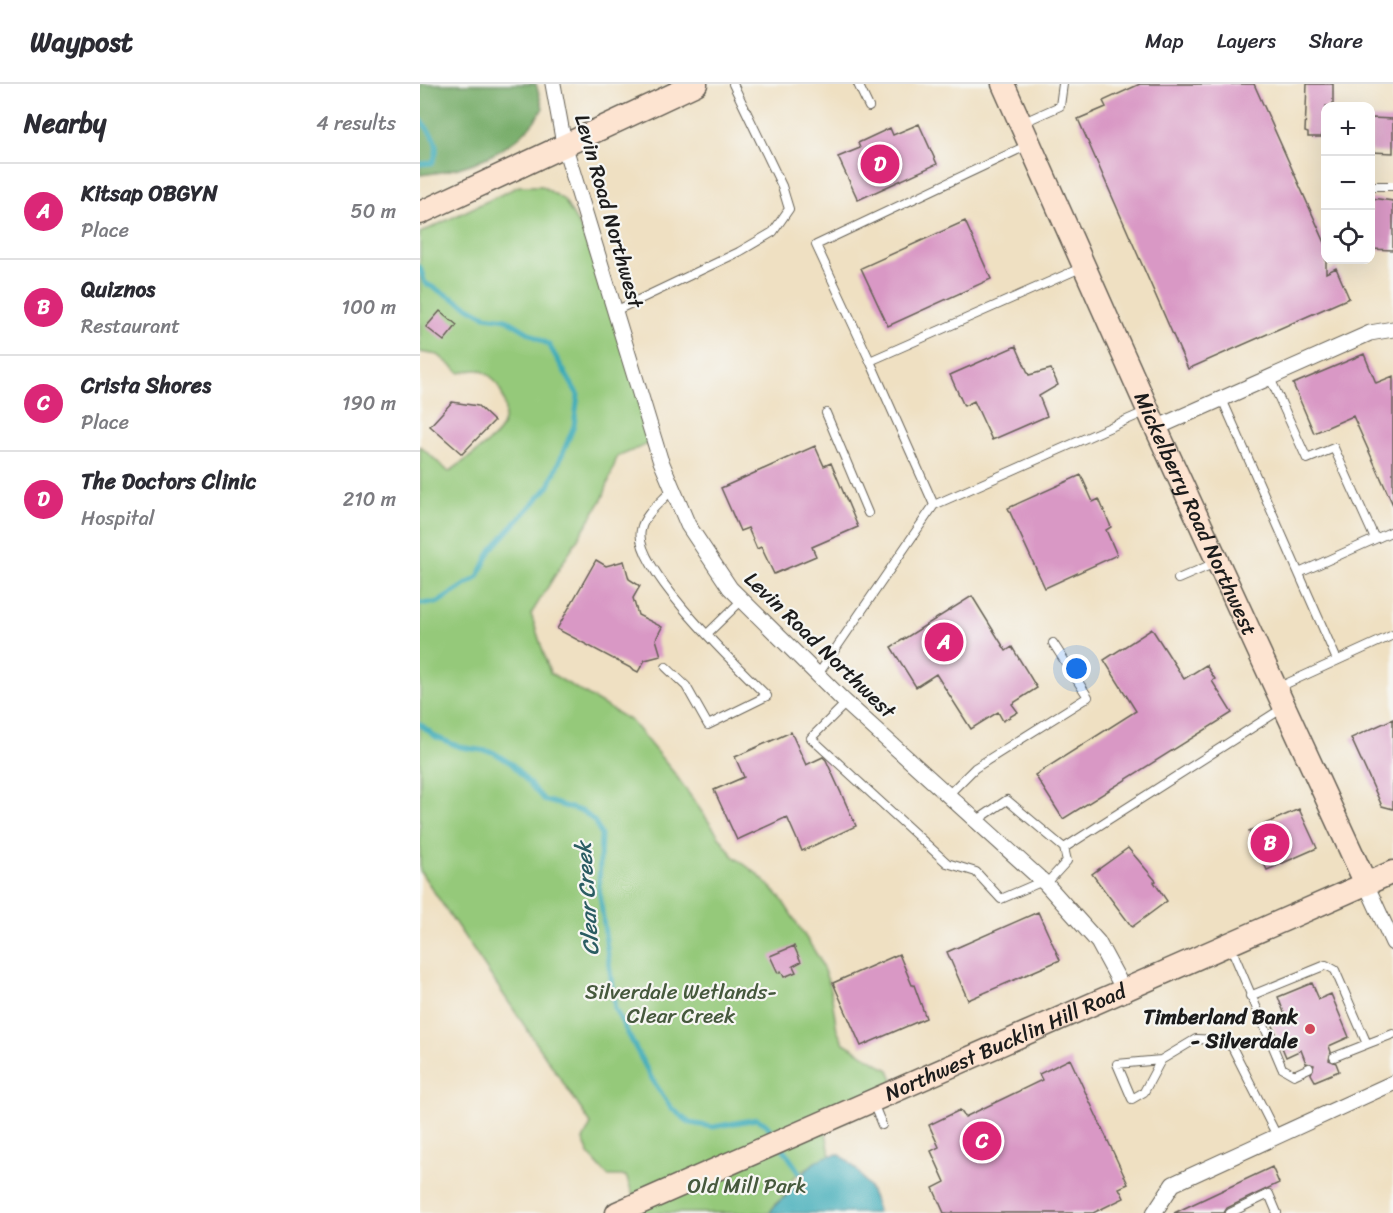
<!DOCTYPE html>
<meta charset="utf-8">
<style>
body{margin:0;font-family:Sriracha,sans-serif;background:#f2f2f3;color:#2b2b33}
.controls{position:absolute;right:18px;top:18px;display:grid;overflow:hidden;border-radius:12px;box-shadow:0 6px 24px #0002}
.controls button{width:54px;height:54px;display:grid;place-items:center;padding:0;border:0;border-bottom:2px solid #e1e1e2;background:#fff;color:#2b2b33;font:30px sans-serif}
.you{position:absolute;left:657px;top:585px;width:21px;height:21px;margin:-15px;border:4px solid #fff;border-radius:50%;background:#1a73e8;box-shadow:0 0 0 9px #1a73e833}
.badge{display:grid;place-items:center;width:39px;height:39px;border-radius:50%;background:#db2777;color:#fff;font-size:20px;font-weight:700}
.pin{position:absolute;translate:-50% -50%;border:3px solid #fff;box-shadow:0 2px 6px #0006}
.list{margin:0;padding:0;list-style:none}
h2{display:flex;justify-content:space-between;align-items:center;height:78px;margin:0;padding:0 24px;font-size:26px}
h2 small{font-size:20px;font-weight:400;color:#7c7c81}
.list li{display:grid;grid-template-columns:39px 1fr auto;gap:18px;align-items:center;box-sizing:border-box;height:96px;padding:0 24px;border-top:2px solid #e1e1e2}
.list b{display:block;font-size:22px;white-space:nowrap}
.list p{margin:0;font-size:20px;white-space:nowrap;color:#7c7c81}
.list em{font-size:20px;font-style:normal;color:#7c7c81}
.icon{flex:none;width:33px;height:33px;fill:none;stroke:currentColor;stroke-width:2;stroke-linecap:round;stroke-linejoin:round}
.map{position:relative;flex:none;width:973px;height:1129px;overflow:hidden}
header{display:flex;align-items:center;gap:36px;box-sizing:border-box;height:84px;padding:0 30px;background:#fff;border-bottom:2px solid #e1e1e2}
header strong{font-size:28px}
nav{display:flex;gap:33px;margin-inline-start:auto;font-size:21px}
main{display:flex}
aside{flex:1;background:#fff}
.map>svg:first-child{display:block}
</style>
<header>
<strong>Waypost</strong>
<nav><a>Map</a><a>Layers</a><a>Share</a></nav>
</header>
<main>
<aside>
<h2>Nearby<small>4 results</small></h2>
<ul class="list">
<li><span class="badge">A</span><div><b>Kitsap OBGYN</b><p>Place</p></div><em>50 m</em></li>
<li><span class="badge">B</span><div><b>Quiznos</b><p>Restaurant</p></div><em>100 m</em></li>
<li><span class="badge">C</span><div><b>Crista Shores</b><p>Place</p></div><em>190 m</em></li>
<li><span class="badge">D</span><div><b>The Doctors Clinic</b><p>Hospital</p></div><em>210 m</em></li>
</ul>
</aside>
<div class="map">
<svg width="973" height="1129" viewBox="0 0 973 1129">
<rect width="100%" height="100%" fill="#f6f6f2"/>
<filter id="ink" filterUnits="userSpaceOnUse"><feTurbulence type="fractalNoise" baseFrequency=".0167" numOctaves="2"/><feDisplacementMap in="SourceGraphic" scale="12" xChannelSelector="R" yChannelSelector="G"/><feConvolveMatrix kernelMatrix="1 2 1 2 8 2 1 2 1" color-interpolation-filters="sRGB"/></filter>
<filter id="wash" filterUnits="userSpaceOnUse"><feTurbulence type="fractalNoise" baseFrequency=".008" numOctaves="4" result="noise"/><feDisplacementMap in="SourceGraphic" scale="24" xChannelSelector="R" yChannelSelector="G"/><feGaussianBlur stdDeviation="1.35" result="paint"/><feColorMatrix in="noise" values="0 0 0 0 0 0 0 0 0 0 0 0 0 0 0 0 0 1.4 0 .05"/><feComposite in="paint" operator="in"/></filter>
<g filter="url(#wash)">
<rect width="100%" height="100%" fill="#efe0c2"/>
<!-- green -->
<path fill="#95c97a" stroke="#58724b" stroke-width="1.5" d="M 99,102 L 122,102 L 144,116 L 180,177 L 235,357 L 197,373 L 183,414 L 111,530 L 130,589 L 211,637 L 255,690 L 313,772 L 336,789 L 360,813 L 399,874 L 410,902 L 417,946 L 424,959 L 469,986 L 478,1007 L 406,1048 L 410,1071 L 380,1088 L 362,1105 L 366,1111 L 354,1121 L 350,1129 L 197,1129 L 216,1120 L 206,1092 L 188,1092 L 170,1072 L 163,1056 L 171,1040 L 0,787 L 0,362 L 29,388 C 43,377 72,359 80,346 C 92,326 81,293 59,286 C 53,285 46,288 40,289 L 18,271 L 0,268 L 0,149 Z"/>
<!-- forest -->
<path fill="#78ad6a" stroke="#4a6443" stroke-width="1.5" d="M 0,0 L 116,0 L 123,24 C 100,66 46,87 0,91 Z"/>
<!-- water -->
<path fill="#3aaab7" stroke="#2b636a" stroke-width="1.5" d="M 419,1070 C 438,1083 454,1106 458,1129 L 350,1129 C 354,1120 359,1118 366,1112 C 385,1093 387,1073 419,1070 Z"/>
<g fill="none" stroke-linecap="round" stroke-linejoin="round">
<!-- stream -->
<path stroke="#3aaab7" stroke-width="5" d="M 0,35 C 11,50 23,60 12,79 L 0,80
M 0,183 L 5,199 L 65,232 L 86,235 L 129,261 L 158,311 L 154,342 L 129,402 L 71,466 L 58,493 L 17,519 L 0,519
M 0,640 L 16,653 L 40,663 L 73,668 L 92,680 L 124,716 L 164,728 L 175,738 L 181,751 L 179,803 L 195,925 L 232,995 L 251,1024 L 270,1039 L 293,1043 L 337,1035 L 346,1040 L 355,1052
M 362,1063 L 381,1091"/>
</g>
<g id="blocks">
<!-- building -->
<path fill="#d998c5" d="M 720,0 L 834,0 L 906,161 L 906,189 L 916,184 L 929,214 L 768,285 L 658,35 L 686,23 L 683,17 Z
M 887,0 L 913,0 L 913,22 L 906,22 L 906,50 L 902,49 L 902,53 L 888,53 L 888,49 L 885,48 Z
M 951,34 L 973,35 L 973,69 L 951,68 Z
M 499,40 L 517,80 L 438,116 L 418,73 L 440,64 L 438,59 L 470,44 L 473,51 Z
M 951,114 L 973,117 L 973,166 L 951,165 Z
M 545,137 L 571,195 L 468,242 L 441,184 Z
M 20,227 L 37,241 L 24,257 L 6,243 Z
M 596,262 L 609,291 L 631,285 L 638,301 L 619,312 L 627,332 L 572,356 L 554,317 L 544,322 L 530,291 Z
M 944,270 L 956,299 L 973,292 L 973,421 L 933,332 L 894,349 L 873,300 Z
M 32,318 L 58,322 L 74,337 L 42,370 L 10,342 Z
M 395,362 L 404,382 L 411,379 L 438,443 L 392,463 L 396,472 L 354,490 L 341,463 L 337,465 L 328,444 L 320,447 L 301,404 Z
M 661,391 L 673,418 L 679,415 L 691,443 L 686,446 L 697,471 L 625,504 L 588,424 Z
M 176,476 L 186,482 L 204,477 L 209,495 L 220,502 L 213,514 L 218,531 L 242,543 L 236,555 L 241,572 L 225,576 L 218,588 L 137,545 Z
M 552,512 L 586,567 L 592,563 L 617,604 L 592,620 L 598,628 L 583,637 L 578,628 L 551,645 L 516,590 L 496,603 L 471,563 Z
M 732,545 L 764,595 L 786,581 L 795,595 L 792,597 L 812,629 L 643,735 L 615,691 L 716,627 L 684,576 Z
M 973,635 L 973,725 L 962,722 L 931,654 Z
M 371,648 L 386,681 L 403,673 L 406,676 L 436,742 L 382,767 L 367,733 L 317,756 L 294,706 L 324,693 L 315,673 Z
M 879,725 L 897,764 L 847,786 L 829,747 Z
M 708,764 L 736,797 L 734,798 L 747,817 L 712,843 L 672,790 Z
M 618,828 L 640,876 L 548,916 L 527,868 Z
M 374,862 L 381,878 L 373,882 L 376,888 L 364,893 L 361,887 L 358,889 L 350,872 Z
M 479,870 L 492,901 L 494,901 L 506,934 L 441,962 L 413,899 Z
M 892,899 L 899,915 L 911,910 L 929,953 L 909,962 L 911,968 L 909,976 L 916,979 L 919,987 L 895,997 L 891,990 L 894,981 L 886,979 L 881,966 L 866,973 L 851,937 L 865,931 L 858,913 Z
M 650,975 L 708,1100 L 699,1104 L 704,1114 L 673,1129 L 524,1129 L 513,1104 L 525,1098 L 511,1067 L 519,1063 L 509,1041 L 540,1026 L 545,1033 L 622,996 L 619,990 Z
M 852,1083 L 859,1099 L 807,1124 L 804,1129 L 754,1129 Z"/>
</g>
</g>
<g filter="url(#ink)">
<use href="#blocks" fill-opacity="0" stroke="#666156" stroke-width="1.5"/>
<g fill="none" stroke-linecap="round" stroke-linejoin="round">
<!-- lane casing -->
<g stroke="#666156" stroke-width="10">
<path id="lane" d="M 438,0 L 449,23
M 604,38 L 640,22 L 643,0
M 950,102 L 973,102
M 195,227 L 319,168 L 353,148 L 369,125 L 362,102 L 313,0
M 450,277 L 396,161 L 608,61
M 850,294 L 887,375 L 914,364 L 955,455
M 802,315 L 917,576
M 406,329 L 448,429
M 514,421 L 450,277 L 663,183
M 879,489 L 973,447
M 758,495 L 795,479
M 287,550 L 321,517
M 246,583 L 266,602 L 288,641 L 347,612 C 320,585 212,483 221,446 C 224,430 241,418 252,406
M 397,592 L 514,421 L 727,327
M 857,604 L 973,551
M 426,619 L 391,654 L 527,779 L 556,788 L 581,815 L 623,797
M 528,711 L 555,684 L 668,613 L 633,559
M 556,737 L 587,716 L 644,764
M 626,800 L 647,777 L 644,764 L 863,624
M 810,861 L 862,984 L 874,991 L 889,984
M 830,912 L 906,881 L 915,886 L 947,960 L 973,950
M 914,973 L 947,960
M 741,976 L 697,980 L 712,1015 L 724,1008 L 741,976 L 776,955 L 799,956 L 812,963 L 857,1052
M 453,1019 L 462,1041
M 810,1129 L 849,1110 L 857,1129"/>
</g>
<!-- street casing -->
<g stroke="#666156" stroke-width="17">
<path id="street" d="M 133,0 L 144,60 L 240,375 L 268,441 L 310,504 L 423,616 L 626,800 L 678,858 L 704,906
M 736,344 L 950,249 L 973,245
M 946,800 L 973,859
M 734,1129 L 753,1100 L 973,999"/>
</g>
<!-- secondary casing -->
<g stroke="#666156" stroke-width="25">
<g id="secondary">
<path id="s1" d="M 583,0 L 736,344 L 946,800"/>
<path d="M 0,129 L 276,0"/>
<path id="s2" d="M 197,1129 L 973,788"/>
</g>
</g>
<!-- lane -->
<use href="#lane" stroke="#fff" stroke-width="8"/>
<!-- street -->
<use href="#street" stroke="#fff" stroke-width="15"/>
<!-- secondary -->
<use href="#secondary" stroke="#fde4d1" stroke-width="22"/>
</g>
</g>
<!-- markers -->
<circle fill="#d1495b" stroke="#f6f6f2" stroke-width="2" cx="890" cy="945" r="6"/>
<g text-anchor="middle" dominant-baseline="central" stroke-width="4.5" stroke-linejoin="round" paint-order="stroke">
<!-- street labels -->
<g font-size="21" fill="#1c1c1c" stroke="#f6f6f2">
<text transform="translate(189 127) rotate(74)">Levin Road Northwest</text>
<text stroke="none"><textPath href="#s1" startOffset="471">Mickelberry Road Northwest</textPath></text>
<text transform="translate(400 561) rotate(44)">Levin Road Northwest</text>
<text stroke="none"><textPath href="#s2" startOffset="424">Northwest Bucklin Hill Road</textPath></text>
</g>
<!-- park labels -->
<g font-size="21" fill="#46593d" stroke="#f6f6f2">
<text x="261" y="908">Silverdale Wetlands-<tspan x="261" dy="24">Clear Creek</tspan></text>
<text x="327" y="1102">Old Mill Park</text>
</g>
<!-- poi labels -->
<g font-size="21" font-weight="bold" fill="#1c1c1c" stroke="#f6f6f2" text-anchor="end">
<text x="878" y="933">Timberland Bank<tspan x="878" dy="24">- Silverdale</tspan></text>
</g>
<!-- water labels -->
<g font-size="22" font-style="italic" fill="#2a5c62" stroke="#f6f6f2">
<text transform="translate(167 815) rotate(-94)">Clear Creek</text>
</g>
</g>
</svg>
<div class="controls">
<button>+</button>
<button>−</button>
<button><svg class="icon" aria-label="locate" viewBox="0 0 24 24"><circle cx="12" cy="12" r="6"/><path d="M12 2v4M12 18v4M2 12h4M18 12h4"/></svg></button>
</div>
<div class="you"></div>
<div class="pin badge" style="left:524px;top:558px">A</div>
<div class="pin badge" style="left:850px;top:759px">B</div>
<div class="pin badge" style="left:562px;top:1057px">C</div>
<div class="pin badge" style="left:460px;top:80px">D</div>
</div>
</main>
